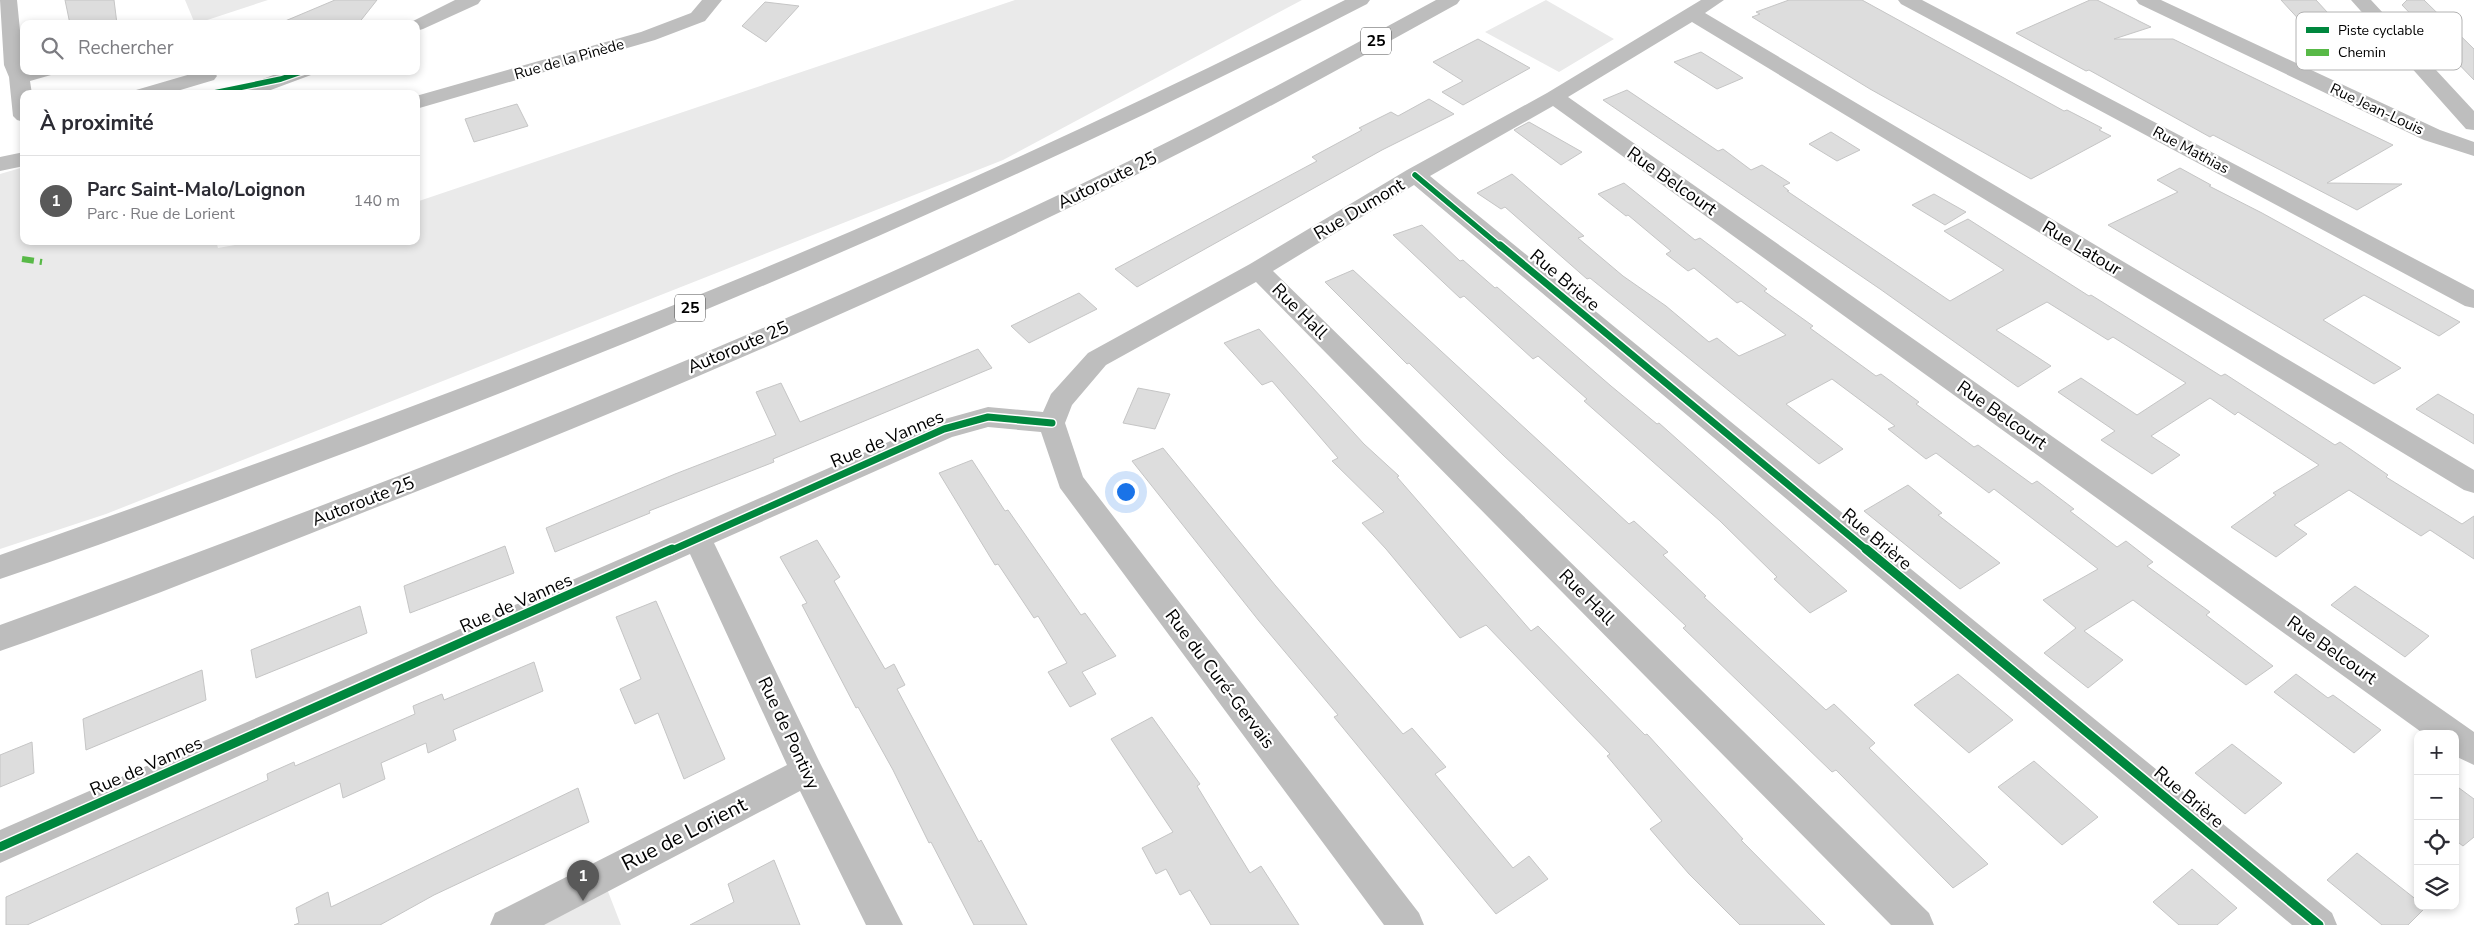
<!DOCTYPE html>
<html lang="fr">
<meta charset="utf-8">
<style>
body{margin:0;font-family:"Nunito Sans",sans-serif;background:#f7f7f7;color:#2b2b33}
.controls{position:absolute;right:15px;bottom:15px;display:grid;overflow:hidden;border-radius:10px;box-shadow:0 2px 8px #0003}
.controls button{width:45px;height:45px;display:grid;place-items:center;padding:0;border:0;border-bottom:1px solid #e1e1e2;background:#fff;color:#2b2b33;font:25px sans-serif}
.you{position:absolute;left:1125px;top:491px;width:18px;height:18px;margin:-12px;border:4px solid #fff;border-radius:50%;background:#1a73e8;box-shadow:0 0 0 8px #1a73e833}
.badge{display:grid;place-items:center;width:32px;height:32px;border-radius:50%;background:#595959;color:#fff;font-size:16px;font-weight:700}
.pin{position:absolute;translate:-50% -41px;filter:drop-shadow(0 1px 2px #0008)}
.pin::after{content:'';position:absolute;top:26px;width:18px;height:15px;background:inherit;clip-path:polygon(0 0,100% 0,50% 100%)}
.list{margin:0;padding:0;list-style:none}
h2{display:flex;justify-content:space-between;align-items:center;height:65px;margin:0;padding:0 20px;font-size:21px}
h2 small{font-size:16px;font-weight:400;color:#7c7c81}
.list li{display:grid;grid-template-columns:32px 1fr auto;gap:15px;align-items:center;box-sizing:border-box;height:90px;padding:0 20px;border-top:1px solid #e1e1e2}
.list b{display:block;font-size:19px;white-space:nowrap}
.list p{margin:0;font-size:16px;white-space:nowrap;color:#7c7c81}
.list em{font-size:16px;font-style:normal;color:#7c7c81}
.icon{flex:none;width:28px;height:28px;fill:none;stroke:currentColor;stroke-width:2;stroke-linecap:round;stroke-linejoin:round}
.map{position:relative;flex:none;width:2474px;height:925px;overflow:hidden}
.search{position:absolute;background:#fff;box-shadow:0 2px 8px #0003;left:20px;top:20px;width:400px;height:55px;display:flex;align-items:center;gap:12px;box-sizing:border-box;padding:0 18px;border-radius:10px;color:#7c7c81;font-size:19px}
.panel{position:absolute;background:#fff;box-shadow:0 2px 8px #0003;left:20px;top:90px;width:400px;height:155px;border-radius:10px}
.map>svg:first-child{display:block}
</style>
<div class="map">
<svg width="2474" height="925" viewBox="0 0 2474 925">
<rect width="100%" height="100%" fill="#fff"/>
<!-- green -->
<path fill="#eaeaea" d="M 185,0 L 268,0 L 195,24 Z
M 1015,0 L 1302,0 L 1003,160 L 106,514 L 0,549 L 0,174 L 24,167 L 24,241 L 216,241 L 218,248 L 258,241 L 416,241 L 416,202 Z
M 1546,0 L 1614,39 L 1559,72 L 1485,32 Z
M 602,876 L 621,925 L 508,925 Z"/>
<!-- building -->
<path fill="#ddd" stroke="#c5c5c5" d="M 65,0 L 114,0 L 117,24 L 70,24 Z
M 335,0 L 377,0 L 358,24 L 278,24 Z
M 1789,0 L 1862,0 L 2064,111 L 2067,110 L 2102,128 L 2099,130 L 2111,136 L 2031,179 L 1870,89 L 1752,17 L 1760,14 L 1756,12 Z
M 2090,0 L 2097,0 L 2151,27 L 2114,39 L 2173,39 L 2393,145 L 2327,183 L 2402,184 L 2357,210 L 2213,135 L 2210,137 L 2089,70 L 2086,71 L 2016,33 Z
M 2281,0 L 2316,0 L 2362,50 L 2326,49 Z
M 2407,0 L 2424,0 L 2474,49 L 2474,80 L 2402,5 Z
M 765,2 L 799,6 L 766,42 L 742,26 Z
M 1478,39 L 1530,68 L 1463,105 L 1442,92 L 1463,81 L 1433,62 Z
M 1701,52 L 1743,78 L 1717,89 L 1674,62 Z
M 1627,90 L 1718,151 L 1723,149 L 1751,170 L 1762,165 L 1790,183 L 1783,186 L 1789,191 L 1787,191 L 1950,301 L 2004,270 L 1944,231 L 1968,219 L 2089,296 L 2091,295 L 2221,376 L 2225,374 L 2335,445 L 2340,442 L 2388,475 L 2386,477 L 2462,524 L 2474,516 L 2474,559 L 2430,530 L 2421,536 L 2349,490 L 2294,525 L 2307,534 L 2276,557 L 2231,527 L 2276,495 L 2273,493 L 2319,465 L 2238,412 L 2235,415 L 2210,398 L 2151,436 L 2180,455 L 2152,474 L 2101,440 L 2115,431 L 2058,392 L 2081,378 L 2137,415 L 2186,383 L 2113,337 L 2108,340 L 2047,302 L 1996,330 L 2051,366 L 2018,387 L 1880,289 L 1603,100 Z
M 1429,99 L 1454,114 L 1382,150 L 1137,287 L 1115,269 L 1317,161 L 1312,157 L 1362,130 L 1359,128 L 1391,112 L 1398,116 Z
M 517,104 L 528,126 L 474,142 L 465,119 Z
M 1529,122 L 1582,152 L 1561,165 L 1514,130 Z
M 1831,132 L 1860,150 L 1837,161 L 1809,144 Z
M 2180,168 L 2211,185 L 2209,186 L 2262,213 L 2460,322 L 2439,336 L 2364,295 L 2323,320 L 2401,368 L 2374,384 L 2108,225 L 2178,192 L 2157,180 Z
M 1512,174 L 1584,236 L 1578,238 L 1623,276 L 1666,306 L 1709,342 L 1717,338 L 1739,356 L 1786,335 L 1741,301 L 1737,303 L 1694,268 L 1688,271 L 1666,254 L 1671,251 L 1628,215 L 1626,216 L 1598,194 L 1624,183 L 1695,240 L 1700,238 L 1745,272 L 1767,289 L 1764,291 L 1813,326 L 1810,328 L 1876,376 L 1881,374 L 1919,402 L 1916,404 L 1974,447 L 1978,445 L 2032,484 L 2037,481 L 2074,509 L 2070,511 L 2117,547 L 2126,541 L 2153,562 L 2147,566 L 2210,612 L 2206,615 L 2273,666 L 2246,685 L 2133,600 L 2084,631 L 2123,660 L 2088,688 L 2044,653 L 2076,628 L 2043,600 L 2098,569 L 1994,489 L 1989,493 L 1936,453 L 1926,459 L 1888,429 L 1895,426 L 1832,379 L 1786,404 L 1843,449 L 1819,464 L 1590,278 L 1587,279 L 1505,207 L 1501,209 L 1477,193 Z
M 1934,194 L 1966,212 L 1945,225 L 1912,205 Z
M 1422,225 L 1460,261 L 1463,260 L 1495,288 L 1497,287 L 1611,386 L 1657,424 L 1659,423 L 1847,591 L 1810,613 L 1774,579 L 1777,577 L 1720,521 L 1584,401 L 1587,399 L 1538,356 L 1533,359 L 1464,296 L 1460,298 L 1393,235 Z
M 1353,270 L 1629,524 L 1634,521 L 1668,552 L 1663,555 L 1706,596 L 1704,597 L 1826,710 L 1834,704 L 1875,743 L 1869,748 L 1988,864 L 1953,888 L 1836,770 L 1832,772 L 1683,628 L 1686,626 L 1503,455 L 1409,363 L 1407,364 L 1325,282 Z
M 1079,293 L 1097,309 L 1029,343 L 1011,326 Z
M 1259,329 L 1364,444 L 1399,476 L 1397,477 L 1531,631 L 1538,626 L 1645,735 L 1647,734 L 1743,839 L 1741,840 L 1825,925 L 1740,925 L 1689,874 L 1650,829 L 1662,821 L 1607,756 L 1610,754 L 1486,625 L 1460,638 L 1386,549 L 1362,523 L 1384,512 L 1332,461 L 1338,458 L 1272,381 L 1262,385 L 1224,343 Z
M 978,349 L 992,368 L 773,459 L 774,462 L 649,511 L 650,513 L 555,552 L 546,528 L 675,474 L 776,435 L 756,392 L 781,383 L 800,422 Z
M 1138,388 L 1170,394 L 1155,429 L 1123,423 Z
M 2438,394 L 2474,415 L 2474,444 L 2416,409 Z
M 1163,448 L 1275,585 L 1403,734 L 1412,728 L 1446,767 L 1435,774 L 1513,868 L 1529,856 L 1548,879 L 1496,914 L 1334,717 L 1338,715 L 1259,621 L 1132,461 Z
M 972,460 L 1005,511 L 1008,510 L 1081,615 L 1085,613 L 1116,656 L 1082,672 L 1096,694 L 1070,707 L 1048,672 L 1067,663 L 1038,616 L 1034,618 L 998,564 L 995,565 L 939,473 Z
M 1908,485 L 1942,513 L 1938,515 L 2000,563 L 1960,589 L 1864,511 Z
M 817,540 L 840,577 L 834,581 L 885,669 L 894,664 L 905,685 L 897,689 L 979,842 L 981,840 L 1027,925 L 974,925 L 931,842 L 929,843 L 893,770 L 858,707 L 856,708 L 802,605 L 807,603 L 780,557 Z
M 505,546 L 514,573 L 410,613 L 404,586 Z
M 2355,586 L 2429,636 L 2405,657 L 2331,605 Z
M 656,601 L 725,759 L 684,779 L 658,713 L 635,724 L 620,689 L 641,679 L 616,617 Z
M 360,606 L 367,633 L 256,678 L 251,650 Z
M 534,662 L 543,691 L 453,730 L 456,740 L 428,753 L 426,743 L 381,763 L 385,779 L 343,798 L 340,783 L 27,925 L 6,925 L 6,897 L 268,780 L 267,774 L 294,762 L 295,766 L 415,714 L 413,706 L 442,694 L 444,700 Z
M 202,670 L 206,700 L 86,750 L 83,719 Z
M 1958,674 L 2013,720 L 1969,753 L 1914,705 Z
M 2296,674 L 2328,698 L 2333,695 L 2381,730 L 2354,753 L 2274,692 Z
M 1152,717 L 1200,784 L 1197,786 L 1250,873 L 1261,866 L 1299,925 L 1211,925 L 1190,890 L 1180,895 L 1166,869 L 1156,874 L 1142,848 L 1173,832 L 1111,739 Z
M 32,742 L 34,773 L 0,787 L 0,755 Z
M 2232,744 L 2282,783 L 2245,814 L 2195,773 Z
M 2034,761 L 2098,817 L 2062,845 L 1998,787 Z
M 2455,785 L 2474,799 L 2474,837 L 2463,846 L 2455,840 Z
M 578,788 L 589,822 L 434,895 L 380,925 L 294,925 L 299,923 L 296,908 L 328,892 L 331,907 Z
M 2357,853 L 2418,901 L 2418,906 L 2426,907 L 2408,925 L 2382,925 L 2327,880 Z
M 774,860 L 800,925 L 690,925 L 734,902 L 728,884 Z
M 2192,869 L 2237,908 L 2217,925 L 2179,925 L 2153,902 Z"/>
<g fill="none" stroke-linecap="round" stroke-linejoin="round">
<!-- minor -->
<path fill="#bebebe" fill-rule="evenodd" d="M 0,0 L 17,0 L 24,71 L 54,71 L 51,75 L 30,81 L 32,94 L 24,94 L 24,122 L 17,120 L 13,116 L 9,77 L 4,65 Z
M 455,0 L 481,0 L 478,4 L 423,29 L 416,31 L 416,24 L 407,24 Z
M 702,0 L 722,0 L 705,21 L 655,40 L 416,109 L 416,96 L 641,32 L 691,13 Z
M 1701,0 L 1724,0 L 1705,13 L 2474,470 L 2474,493 L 2464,490 L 1692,22 L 1568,97 L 2474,732 L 2474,765 L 2455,756 L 2455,734 L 2424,734 L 1553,106 L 1430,176 L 2332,913 L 2337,925 L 2292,925 L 1414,185 L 1273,271 L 1929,913 L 1934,925 L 1891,925 L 1256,282 L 1106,365 L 1072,405 L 1065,423 L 1083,477 L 1419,913 L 1424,925 L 1384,925 L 1060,488 L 1041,432 L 988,427 L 952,437 L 714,543 L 819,761 L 903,925 L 866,925 L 800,791 L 544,925 L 490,925 L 495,913 L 787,765 L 690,554 L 0,863 L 0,830 L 934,422 L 988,407 L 1043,412 L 1051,394 L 1088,353 L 1250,264 L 1407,170 L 1547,93 Z
M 1898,0 L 1922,0 L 2474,290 L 2474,308 L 2465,306 L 1901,4 Z
M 2136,0 L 2161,0 L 2440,130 L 2474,142 L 2474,156 L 2424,140 L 2139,4 Z
M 2351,0 L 2371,0 L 2474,111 L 2474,130 L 2466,129 Z
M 201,71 L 214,72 L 217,76 L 214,80 L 167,94 L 133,94 L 136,90 Z
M 284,71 L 314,71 L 311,75 L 260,94 L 230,94 L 233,90 Z
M 24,152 L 24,166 L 0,171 L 0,157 Z"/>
<!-- highway -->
<path fill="#bdbdbd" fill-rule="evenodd" d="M 1345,0 L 1370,0 L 1367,4 C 1026,179 674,330 315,464 C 211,503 106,544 0,579 L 0,555 C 221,477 441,398 659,311 C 892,218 1121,113 1345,0 Z
M 1436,0 L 1460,0 L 1457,4 C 1354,61 1251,118 1146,170 C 892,297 631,408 367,511 C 246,559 124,608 0,651 L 0,625 C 382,486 763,340 1129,161 C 1233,111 1334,55 1436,0 Z"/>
<!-- quiet -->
<path stroke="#58b947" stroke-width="6" stroke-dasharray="12 6" stroke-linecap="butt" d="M 22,259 L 42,262"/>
<!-- cycleway-far2 casing -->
<g stroke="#fff" stroke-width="8">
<path id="cycleway-far2" d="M 209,94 L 281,79 L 304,71
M 1415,175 L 1501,247"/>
</g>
<!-- cycleway-far1 casing -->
<g stroke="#fff" stroke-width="10">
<path id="cycleway-far1" d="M 1500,245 L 1868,551
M 670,551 L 944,429 L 988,417 L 1052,423"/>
</g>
<!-- cycleway casing -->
<g stroke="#fff" stroke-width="12">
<path id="cycleway" d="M 1866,549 L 2319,925
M 0,847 L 672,549"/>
</g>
<!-- cycleway-far2 -->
<use href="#cycleway-far2" stroke="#00873e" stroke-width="5.5"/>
<!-- cycleway-far1 -->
<use href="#cycleway-far1" stroke="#00873e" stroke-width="7"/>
<!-- cycleway -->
<use href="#cycleway" stroke="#00873e" stroke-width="9"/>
</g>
<g text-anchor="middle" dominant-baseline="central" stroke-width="4.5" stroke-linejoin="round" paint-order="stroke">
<!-- far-street labels -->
<g font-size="15" fill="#000" stroke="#fff">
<text transform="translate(569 59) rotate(-16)">Rue de la Pinède</text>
<text transform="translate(2377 109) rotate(25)">Rue Jean-Louis</text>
<text transform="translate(2191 150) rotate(28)">Rue Mathias</text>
</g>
<!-- shield labels -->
<g fill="#fff" stroke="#4c4c4c" stroke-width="1">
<rect x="1361" y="27.5" width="30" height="27" rx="4"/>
<rect x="675" y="294.5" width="30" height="27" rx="4"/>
</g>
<g font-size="16" font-weight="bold" fill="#000">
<text x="1376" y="41">25</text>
<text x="690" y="308">25</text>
</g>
<!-- street labels -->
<g font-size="18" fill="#000" stroke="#fff">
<text transform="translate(1107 180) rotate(-26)">Autoroute 25</text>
<text transform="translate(1672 181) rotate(35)">Rue Belcourt</text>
<text transform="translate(1359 209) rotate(-31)">Rue Dumont</text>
<text transform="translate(2082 248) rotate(31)">Rue Latour</text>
<text transform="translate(1565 280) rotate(40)">Rue Brière</text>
<text transform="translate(1300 311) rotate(45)">Rue Hall</text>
<text transform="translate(738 347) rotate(-23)">Autoroute 25</text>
<text transform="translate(2002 415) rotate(35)">Rue Belcourt</text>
<text transform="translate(887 439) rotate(-23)">Rue de Vannes</text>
<text transform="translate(363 501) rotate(-21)">Autoroute 25</text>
<text transform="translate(1877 539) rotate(40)">Rue Brière</text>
<text transform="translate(1587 597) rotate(45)">Rue Hall</text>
<text transform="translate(516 603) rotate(-24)">Rue de Vannes</text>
<text transform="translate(2332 650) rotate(35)">Rue Belcourt</text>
<text transform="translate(1220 679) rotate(53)">Rue du Curé-Gervais</text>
<text transform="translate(789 733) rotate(65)">Rue de Pontivy</text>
<text transform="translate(146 766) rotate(-24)">Rue de Vannes</text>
<text transform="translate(2189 797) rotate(40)">Rue Brière</text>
</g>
<!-- near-street labels -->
<g font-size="21" fill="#000" stroke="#fff">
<text transform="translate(684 834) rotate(-27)">Rue de Lorient</text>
</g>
</g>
<!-- legend -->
<rect x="2296" y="12" width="166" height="58" rx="8" fill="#fff" stroke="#b2b2b2" stroke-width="1"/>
<rect x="2306" y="27" width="23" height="6" fill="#00873e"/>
<rect x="2306" y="49" width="23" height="7" fill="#58b947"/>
<g font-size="14" fill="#000">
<text x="2338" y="35">Piste cyclable</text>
<text x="2338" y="57">Chemin</text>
</g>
</svg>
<div class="controls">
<button>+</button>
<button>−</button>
<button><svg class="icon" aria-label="locate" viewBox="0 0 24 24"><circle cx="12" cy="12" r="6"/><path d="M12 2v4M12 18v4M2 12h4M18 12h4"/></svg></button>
<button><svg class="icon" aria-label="layers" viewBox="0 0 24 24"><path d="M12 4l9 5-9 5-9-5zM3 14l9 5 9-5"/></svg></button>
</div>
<div class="you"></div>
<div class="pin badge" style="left:583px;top:901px">1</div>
<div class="search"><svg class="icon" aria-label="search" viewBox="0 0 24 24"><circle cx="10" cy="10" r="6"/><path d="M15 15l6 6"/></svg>Rechercher</div>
<section class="panel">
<h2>À proximité<small></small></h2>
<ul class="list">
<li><span class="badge">1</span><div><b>Parc Saint-Malo/Loignon</b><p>Parc · Rue de Lorient</p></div><em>140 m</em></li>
</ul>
</section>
</div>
